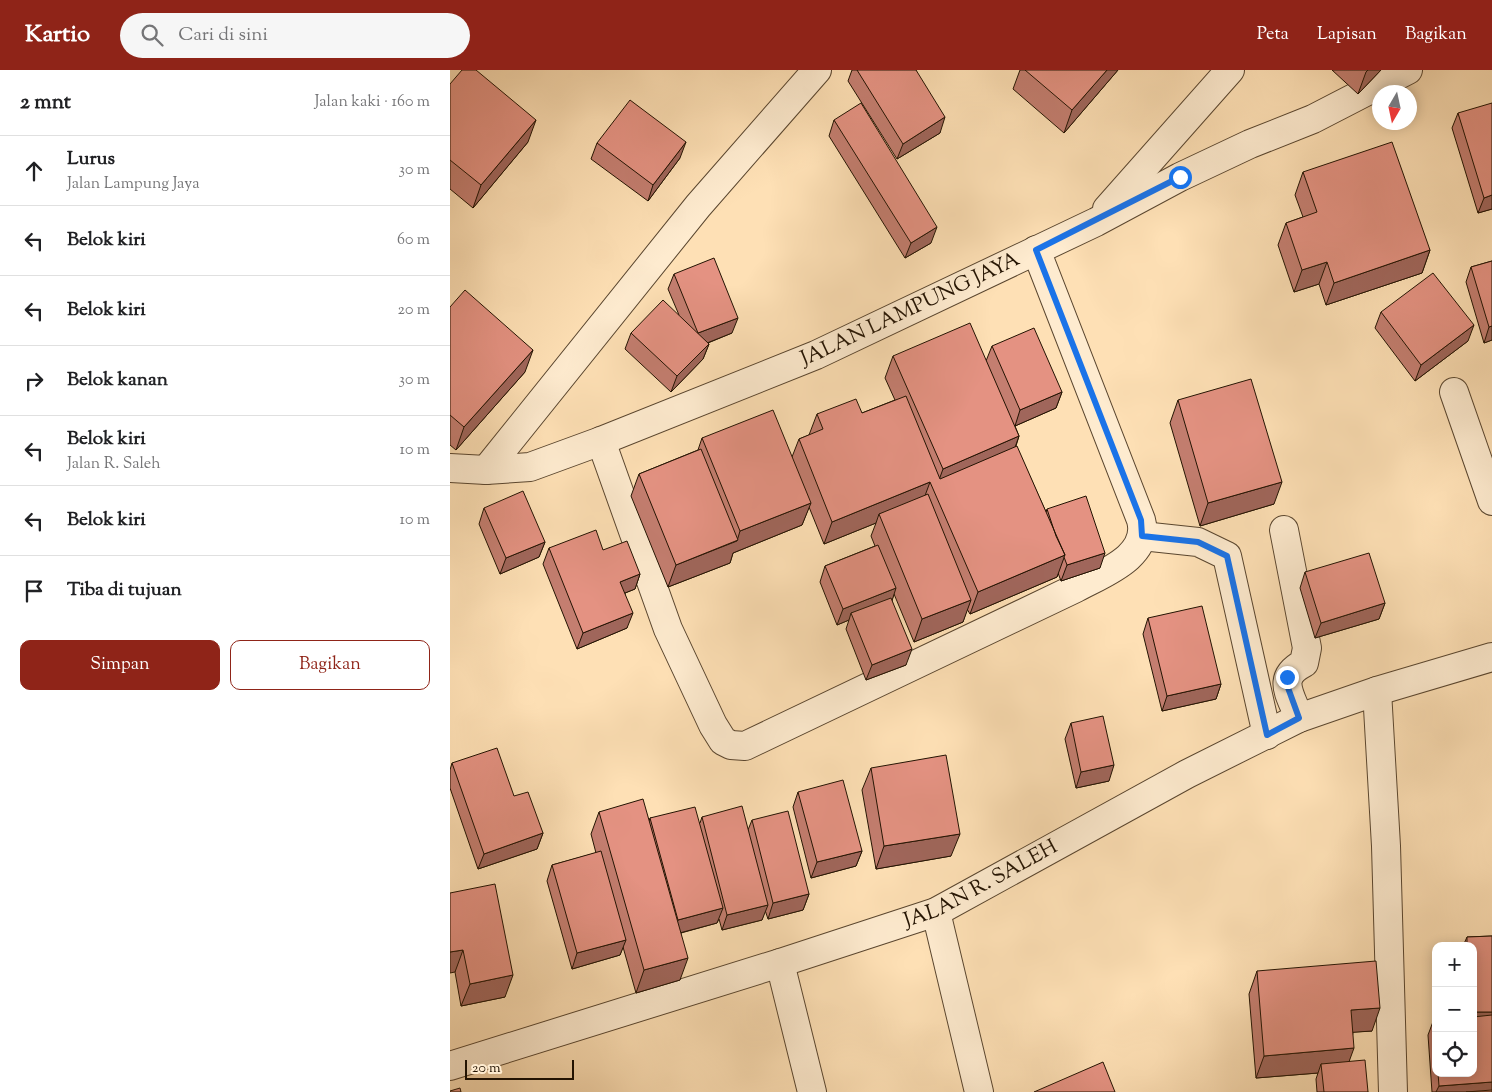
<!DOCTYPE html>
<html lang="id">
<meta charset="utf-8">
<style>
body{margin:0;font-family:"Sorts Mill Goudy",serif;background:#f6f6f6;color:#202124}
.controls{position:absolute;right:15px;bottom:15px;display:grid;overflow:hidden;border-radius:10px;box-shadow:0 2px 12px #0003}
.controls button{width:45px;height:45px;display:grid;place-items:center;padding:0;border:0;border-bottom:1px solid #e0e0e0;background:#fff;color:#202124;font:25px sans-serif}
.compass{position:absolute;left:922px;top:15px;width:45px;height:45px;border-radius:50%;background:#fff;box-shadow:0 2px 12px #0003;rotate:189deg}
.scale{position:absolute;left:15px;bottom:12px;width:109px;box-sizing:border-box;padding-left:5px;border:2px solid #231302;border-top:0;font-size:14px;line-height:18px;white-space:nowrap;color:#231302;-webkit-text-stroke:4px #feebcf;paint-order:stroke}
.stop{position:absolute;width:15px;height:15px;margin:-11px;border:4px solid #1a73e8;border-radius:50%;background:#fff}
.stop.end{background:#1a73e8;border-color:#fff;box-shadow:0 1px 5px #0008}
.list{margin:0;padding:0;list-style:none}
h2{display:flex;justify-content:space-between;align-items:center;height:65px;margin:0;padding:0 20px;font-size:21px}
h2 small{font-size:16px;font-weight:400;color:#757577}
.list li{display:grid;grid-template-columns:32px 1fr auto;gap:15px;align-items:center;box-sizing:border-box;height:70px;padding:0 20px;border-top:1px solid #e0e0e0}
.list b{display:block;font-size:19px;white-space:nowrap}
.list p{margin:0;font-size:16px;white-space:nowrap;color:#757577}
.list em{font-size:16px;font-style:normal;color:#757577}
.actions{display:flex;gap:10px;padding:15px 20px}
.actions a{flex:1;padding:11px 0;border:1px solid #8f2418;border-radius:10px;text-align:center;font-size:18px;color:#8f2418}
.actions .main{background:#8f2418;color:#fff}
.icon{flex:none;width:28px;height:28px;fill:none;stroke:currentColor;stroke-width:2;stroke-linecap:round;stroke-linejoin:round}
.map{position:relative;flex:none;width:1042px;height:1022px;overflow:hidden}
header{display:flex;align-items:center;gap:30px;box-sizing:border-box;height:70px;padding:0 25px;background:#8f2418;color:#fff}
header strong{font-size:24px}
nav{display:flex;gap:28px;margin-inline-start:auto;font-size:18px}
.search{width:350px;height:45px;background:#f6f6f6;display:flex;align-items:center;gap:12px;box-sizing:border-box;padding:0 18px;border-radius:28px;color:#757577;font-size:19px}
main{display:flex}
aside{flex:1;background:#fff}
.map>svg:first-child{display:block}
</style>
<header>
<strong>Kartio</strong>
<div class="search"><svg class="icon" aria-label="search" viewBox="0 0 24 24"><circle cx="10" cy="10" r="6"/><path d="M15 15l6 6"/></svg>Cari di sini</div>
<nav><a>Peta</a><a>Lapisan</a><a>Bagikan</a></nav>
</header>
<main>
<aside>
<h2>2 mnt<small>Jalan kaki · 160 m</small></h2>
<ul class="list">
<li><svg class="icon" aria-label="ahead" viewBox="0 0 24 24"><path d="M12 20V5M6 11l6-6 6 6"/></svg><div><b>Lurus</b><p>Jalan Lampung Jaya</p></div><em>30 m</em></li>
<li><svg class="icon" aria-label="left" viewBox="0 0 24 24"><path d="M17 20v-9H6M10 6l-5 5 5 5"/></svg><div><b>Belok kiri</b></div><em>60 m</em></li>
<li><svg class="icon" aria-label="left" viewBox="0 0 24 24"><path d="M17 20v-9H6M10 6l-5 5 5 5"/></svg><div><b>Belok kiri</b></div><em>20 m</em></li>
<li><svg class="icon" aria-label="right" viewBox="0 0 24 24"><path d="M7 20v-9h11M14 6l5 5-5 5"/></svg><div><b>Belok kanan</b></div><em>30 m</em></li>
<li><svg class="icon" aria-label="left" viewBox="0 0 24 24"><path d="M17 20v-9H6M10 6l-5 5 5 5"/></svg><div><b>Belok kiri</b><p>Jalan R. Saleh</p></div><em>10 m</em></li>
<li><svg class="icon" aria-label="left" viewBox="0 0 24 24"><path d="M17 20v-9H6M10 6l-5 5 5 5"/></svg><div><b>Belok kiri</b></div><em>10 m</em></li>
<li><svg class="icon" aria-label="arrive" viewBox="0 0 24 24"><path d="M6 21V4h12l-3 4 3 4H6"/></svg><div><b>Tiba di tujuan</b></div></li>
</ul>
<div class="actions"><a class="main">Simpan</a><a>Bagikan</a></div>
</aside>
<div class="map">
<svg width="1042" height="1022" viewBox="0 0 1042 1022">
<rect width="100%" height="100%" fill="#fee0b5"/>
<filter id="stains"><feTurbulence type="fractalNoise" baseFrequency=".004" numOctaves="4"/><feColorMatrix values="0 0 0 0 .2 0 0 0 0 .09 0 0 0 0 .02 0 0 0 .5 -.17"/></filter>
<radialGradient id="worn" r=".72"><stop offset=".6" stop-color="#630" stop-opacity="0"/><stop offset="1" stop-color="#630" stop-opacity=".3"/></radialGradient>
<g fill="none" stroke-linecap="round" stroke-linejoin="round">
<!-- minor casing -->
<g stroke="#5a462f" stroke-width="30">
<g id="minor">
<path d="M 657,139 L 780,0"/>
<path d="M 1004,322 L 1042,431"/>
<path d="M 151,371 L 218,559 L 263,655 L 273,671 L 281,675 L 295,676 L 626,518 C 651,504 701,487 691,450 L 586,180"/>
<path id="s1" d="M 0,398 L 36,400 L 80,397 L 151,371 L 366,285 L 646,152 L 730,107 L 800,74 L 863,49 L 958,0"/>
<path d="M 36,400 L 248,136 L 367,0"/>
<path d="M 834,460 L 857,578 L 854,593 C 826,608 840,623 849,648"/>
<path d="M 692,466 L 748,472 L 777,486 L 817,665"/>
<path d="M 927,621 L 936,776 L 943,1022"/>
<path d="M 486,842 L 529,1022"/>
<path d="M 330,893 L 362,1022"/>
<path id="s2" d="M 0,996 L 330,893 L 486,842 L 737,704 L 849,648 L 927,621 L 1042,587"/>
</g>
</g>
<!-- minor -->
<use href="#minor" stroke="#feebcf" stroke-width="28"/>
</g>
<!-- wall -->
<path fill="#c47e70" stroke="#231302" d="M 402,0 L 466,0 L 490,63 L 447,89 L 398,11 Z
M 570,0 L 668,0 L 614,63 L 563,19 Z
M 882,0 L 931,0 L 908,24 Z
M 0,14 L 78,72 L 23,138 L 0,119 Z
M 1008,43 L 1042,139 L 1028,143 L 1002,58 Z
M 384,50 L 481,173 L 455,188 L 379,66 Z
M 147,73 L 230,88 L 198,131 L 141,89 Z
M 853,102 L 980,180 L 972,203 L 876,235 L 869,214 L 844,222 L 828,175 L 836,153 L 853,147 L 845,125 Z
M 1042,191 L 1042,270 L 1034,273 L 1016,212 L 1021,197 Z
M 224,204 L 282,263 L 258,273 L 259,274 L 253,289 L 221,322 L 175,279 L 181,263 L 229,245 L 218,219 Z
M 0,237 L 75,302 L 6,380 L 0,375 Z
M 931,242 L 1018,271 L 965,311 L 925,258 Z
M 542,276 L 612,322 L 606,338 L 565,356 L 569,366 L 566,376 L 596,442 L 597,439 L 650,498 L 611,511 L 608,503 L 607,507 L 520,544 L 517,539 L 513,552 L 464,572 L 444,524 L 442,530 L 456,595 L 416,610 L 396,559 L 399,550 L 387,555 L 370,512 L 375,496 L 425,476 L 421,466 L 426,453 L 374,474 L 359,437 L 352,455 L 283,483 L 280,493 L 218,517 L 181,426 L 189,404 L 248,380 L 252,368 L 342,387 L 349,369 L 359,365 L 367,344 L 412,343 L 445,330 L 435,308 L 443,286 L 536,291 Z
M 728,330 L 824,434 L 750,456 L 720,353 Z
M 34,438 L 95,472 L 89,487 L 50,504 L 29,454 Z
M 99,478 L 153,480 L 190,504 L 185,519 L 175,523 L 177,558 L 127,579 L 93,494 Z
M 855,502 L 935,533 L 929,549 L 865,568 L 850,518 Z
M 698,548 L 771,614 L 766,629 L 712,641 L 693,564 Z
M 621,653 L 659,711 L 626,718 L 615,669 Z
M 2,693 L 64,726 L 93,763 L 87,779 L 28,799 L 0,718 L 0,700 Z
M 421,698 L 501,786 L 426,799 L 412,720 Z
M 348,722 L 412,781 L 406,796 L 361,808 L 343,737 Z
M 149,742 L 199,751 L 200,748 L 250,753 L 252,747 L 298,760 L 302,750 L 359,824 L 353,840 L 318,849 L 315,840 L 312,850 L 272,860 L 269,849 L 267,853 L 231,863 L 230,910 L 186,923 L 173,877 L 170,885 L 122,899 L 97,811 L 102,795 L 146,783 L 141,764 Z
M 0,823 L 55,927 L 11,936 L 5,902 Z
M 1042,866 L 1042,1022 L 982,1022 L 978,965 L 984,949 L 986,949 L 986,1003 L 1023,1003 L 1023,876 L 1013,876 L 1017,867 Z
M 807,901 L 922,961 L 903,962 L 899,991 L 918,1022 L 867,1022 L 866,1009 L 868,1003 L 806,1008 L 799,924 Z"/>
<!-- shaded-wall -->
<path fill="#a0665b" stroke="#231302" d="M 657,0 L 668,0 L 614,63 L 622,40 Z
M 918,0 L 931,0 L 908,24 L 916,2 Z
M 495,47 L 490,63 L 447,89 L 453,74 Z
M 86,50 L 78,72 L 23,138 L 31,115 Z
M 236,72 L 230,88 L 198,131 L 203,115 Z
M 1042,125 L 1042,139 L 1028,143 L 1034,128 Z
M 487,157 L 481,173 L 455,188 L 461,173 Z
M 980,180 L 972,203 L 876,235 L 884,213 Z
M 877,192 L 869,214 L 844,222 L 852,200 Z
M 288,248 L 282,263 L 242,279 L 248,263 Z
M 1024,255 L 1018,271 L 965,311 L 971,295 Z
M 1042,256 L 1042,270 L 1034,273 L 1039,257 Z
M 259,274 L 253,289 L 221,322 L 227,306 Z
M 83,280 L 75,302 L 6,380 L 14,357 Z
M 612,322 L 606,338 L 565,356 L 570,340 Z
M 569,366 L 561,389 L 485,421 L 493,399 Z
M 480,412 L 472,434 L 429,444 L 426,453 L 374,474 L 382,452 Z
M 832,412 L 824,434 L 750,456 L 758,433 Z
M 361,433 L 352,455 L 283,483 L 280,493 L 218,517 L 226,495 L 287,471 L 290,461 Z
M 95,472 L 89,487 L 50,504 L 56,488 Z
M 655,483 L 650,498 L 611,511 L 617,495 Z
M 615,485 L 607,507 L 520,544 L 528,522 Z
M 190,504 L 185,519 L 165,527 L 170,512 Z
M 446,518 L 441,534 L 401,543 L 399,550 L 387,555 L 393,539 Z
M 521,530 L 513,552 L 464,572 L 472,549 Z
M 935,533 L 929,549 L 865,568 L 871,553 Z
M 183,543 L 177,558 L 127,579 L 133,563 Z
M 462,579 L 456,595 L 416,610 L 422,595 Z
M 771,614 L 766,629 L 712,641 L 717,626 Z
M 664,695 L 659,711 L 626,718 L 631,702 Z
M 93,763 L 87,779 L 28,799 L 34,784 Z
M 510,764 L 501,786 L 426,799 L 434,776 Z
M 412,781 L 406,796 L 361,808 L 367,792 Z
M 359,824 L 353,840 L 318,849 L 323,833 Z
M 318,835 L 312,850 L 272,860 L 277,845 Z
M 273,838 L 267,853 L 222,865 L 228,850 Z
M 176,870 L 170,885 L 122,899 L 127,883 Z
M 13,880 L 5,902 L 0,903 L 0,882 Z
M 238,888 L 230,910 L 186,923 L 194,900 Z
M 63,905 L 55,927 L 11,936 L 20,914 Z
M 930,938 L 922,961 L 893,963 L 901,940 Z
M 1023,942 L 1042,942 L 1042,957 L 1023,958 Z
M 904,978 L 896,1000 L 871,994 L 868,1003 L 806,1008 L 814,986 Z
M 1042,1012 L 1042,1022 L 986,1022 L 989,1016 Z"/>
<!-- building -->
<path fill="#e49282" stroke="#231302" d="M 12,0 L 26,0 L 86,50 L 31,115 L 0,90 L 0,14 Z
M 407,0 L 466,0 L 495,47 L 453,74 Z
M 575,0 L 657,0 L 622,40 Z
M 180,30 L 236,72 L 203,115 L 147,73 Z
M 411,33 L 487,157 L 461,173 L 384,50 Z
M 1042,33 L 1042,125 L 1034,128 L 1008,43 Z
M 942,72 L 980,180 L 884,213 L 877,192 L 852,200 L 836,153 L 867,142 L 853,102 Z
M 264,188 L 288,248 L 248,263 L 224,204 Z
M 1042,191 L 1042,256 L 1039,257 L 1021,197 Z
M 983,203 L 1024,255 L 971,295 L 931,242 Z
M 15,220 L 83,280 L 14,357 L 0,345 L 0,237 Z
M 213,230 L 259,274 L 227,306 L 181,263 Z
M 520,253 L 569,366 L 493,399 L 443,286 Z
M 584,258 L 612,322 L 570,340 L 542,276 Z
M 801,309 L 832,412 L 758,433 L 728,330 Z
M 456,326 L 490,409 L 567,376 L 615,485 L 528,522 L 480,412 L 382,452 L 349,369 L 373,359 L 367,344 L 406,329 L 412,343 Z
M 323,340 L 361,433 L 290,461 L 252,368 Z
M 251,379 L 288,470 L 226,495 L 189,404 Z
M 73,421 L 95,472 L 56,488 L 34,438 Z
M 478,424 L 521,530 L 472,549 L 429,444 Z
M 636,426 L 655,483 L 617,495 L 614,487 L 615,485 L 606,466 L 597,439 Z
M 146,460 L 153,480 L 177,471 L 190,504 L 170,512 L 183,543 L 133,563 L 99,478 Z
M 428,475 L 446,518 L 393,539 L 375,496 Z
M 919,483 L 935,533 L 871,553 L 855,502 Z
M 441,528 L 462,579 L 422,595 L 401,543 Z
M 752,536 L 771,614 L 717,626 L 698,548 Z
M 653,646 L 664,695 L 631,702 L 621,653 Z
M 47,678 L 64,726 L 78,722 L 93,763 L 34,784 L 2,693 Z
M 496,685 L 510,764 L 434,776 L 421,698 Z
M 393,710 L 412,781 L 367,792 L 348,722 Z
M 193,729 L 238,888 L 194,900 L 149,742 Z
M 292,736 L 318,835 L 277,845 L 252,747 Z
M 245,737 L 273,838 L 228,850 L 200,748 Z
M 338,741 L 359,824 L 323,833 L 302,750 Z
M 151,781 L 176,870 L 127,883 L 102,795 Z
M 45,814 L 63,905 L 20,914 L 13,880 L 0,882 L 0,823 Z
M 1042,866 L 1042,942 L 1023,942 L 1023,876 L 1017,876 L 1017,867 Z
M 926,891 L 930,938 L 901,940 L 904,978 L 814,986 L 807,901 Z
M 1042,945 L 1042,1012 L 989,1016 L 988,1003 L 1023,1003 L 1023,947 Z
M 984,949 L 986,949 L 986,973 Z
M 915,990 L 918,1022 L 874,1022 L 871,994 Z
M 653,992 L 665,1022 L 584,1022 Z
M 10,1018 L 11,1022 L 0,1022 L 0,1021 Z
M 1042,1020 L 1042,1022 L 1016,1022 Z"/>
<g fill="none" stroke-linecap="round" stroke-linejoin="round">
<!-- route -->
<path stroke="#1a73e8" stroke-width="6" d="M 730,107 L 586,180 L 691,450 L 692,466 L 748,472 L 777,486 L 817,665 L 849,648 L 837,615 L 837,607"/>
</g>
<g text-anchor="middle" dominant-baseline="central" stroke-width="4.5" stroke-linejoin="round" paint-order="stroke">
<!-- street labels -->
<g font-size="21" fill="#231302" stroke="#feebcf">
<text stroke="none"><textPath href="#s1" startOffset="492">JALAN LAMPUNG JAYA</textPath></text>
<text stroke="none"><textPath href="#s2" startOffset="562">JALAN R. SALEH</textPath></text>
</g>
</g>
<rect width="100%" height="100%" filter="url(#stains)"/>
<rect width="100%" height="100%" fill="url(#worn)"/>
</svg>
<div class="controls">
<button>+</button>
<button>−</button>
<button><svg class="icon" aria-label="locate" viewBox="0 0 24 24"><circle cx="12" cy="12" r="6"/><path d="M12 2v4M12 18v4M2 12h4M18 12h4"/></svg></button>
</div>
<svg class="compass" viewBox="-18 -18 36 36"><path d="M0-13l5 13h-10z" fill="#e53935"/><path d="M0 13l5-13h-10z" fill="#757577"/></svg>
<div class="scale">20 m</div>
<div class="stop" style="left:730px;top:107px"></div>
<div class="stop end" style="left:837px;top:607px"></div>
</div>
</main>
